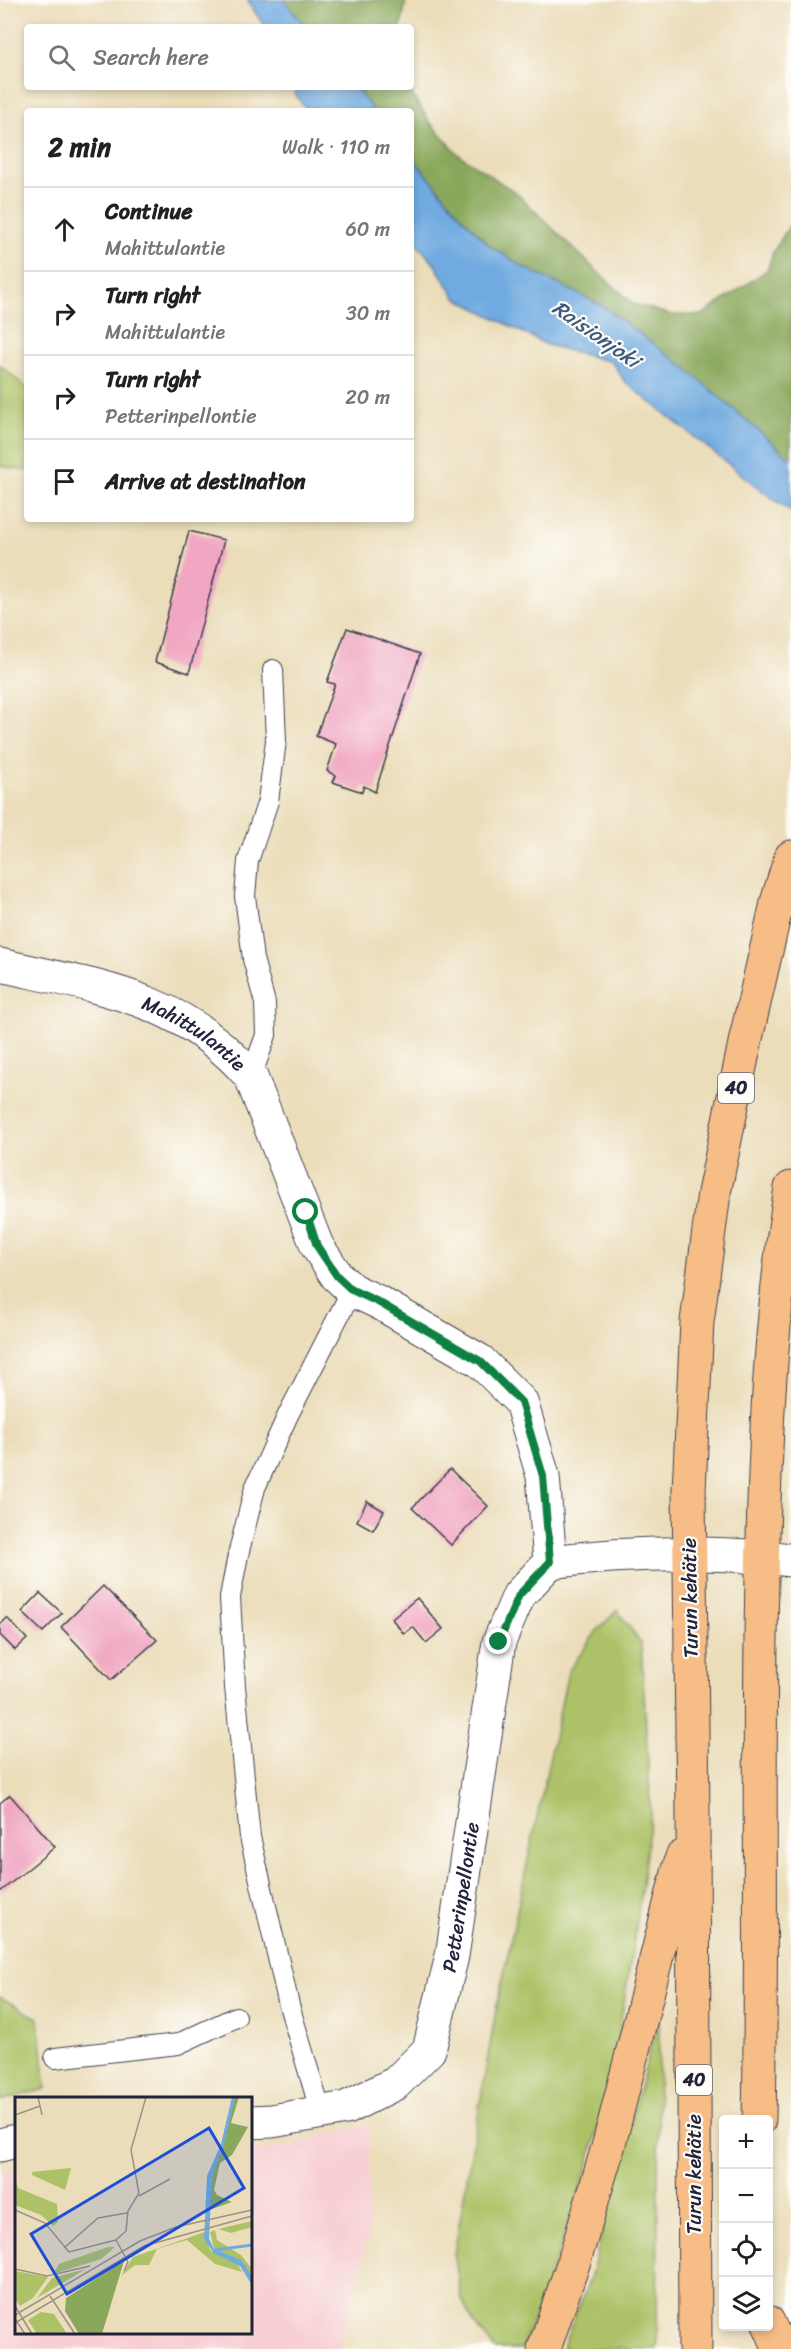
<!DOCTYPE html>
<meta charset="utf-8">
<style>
body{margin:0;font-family:Sriracha,sans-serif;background:#f2f2f2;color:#202124}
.controls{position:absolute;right:18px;bottom:18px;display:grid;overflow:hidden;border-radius:6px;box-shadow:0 3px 9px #0003}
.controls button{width:54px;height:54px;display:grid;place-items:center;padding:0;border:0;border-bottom:2px solid #e0e0e0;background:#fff;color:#202124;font:30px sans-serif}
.stop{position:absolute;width:18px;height:18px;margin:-14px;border:4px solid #0b8043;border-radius:50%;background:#fff}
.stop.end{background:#0b8043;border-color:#fff;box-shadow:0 2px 6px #0008}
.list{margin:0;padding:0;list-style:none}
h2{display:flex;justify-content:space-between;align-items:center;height:78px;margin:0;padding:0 24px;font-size:26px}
h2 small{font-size:20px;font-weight:400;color:#757577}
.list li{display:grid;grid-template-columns:39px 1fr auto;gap:18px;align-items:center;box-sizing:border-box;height:84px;padding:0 24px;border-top:2px solid #e0e0e0}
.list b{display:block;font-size:22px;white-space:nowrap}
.list p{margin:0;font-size:20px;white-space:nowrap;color:#757577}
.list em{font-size:20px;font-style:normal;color:#757577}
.icon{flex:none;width:33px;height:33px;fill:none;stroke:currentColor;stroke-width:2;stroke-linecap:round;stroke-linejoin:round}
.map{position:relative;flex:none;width:791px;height:2349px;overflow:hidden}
.search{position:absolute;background:#fff;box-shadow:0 3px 9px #0003;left:24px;top:24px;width:390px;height:66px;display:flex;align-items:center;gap:15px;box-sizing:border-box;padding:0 21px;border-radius:6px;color:#757577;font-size:22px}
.panel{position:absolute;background:#fff;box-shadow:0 3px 9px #0003;left:24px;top:108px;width:390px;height:414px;border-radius:6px}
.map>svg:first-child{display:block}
</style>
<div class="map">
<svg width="791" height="2349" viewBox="0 0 791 2349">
<rect width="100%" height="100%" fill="#fdfcf7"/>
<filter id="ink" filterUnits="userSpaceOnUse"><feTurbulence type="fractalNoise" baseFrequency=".0167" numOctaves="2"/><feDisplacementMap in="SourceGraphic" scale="12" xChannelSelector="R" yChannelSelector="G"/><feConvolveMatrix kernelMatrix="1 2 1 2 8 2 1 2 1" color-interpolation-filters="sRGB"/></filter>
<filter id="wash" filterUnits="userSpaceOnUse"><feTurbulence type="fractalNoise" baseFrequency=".008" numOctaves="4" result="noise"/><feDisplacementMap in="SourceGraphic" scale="24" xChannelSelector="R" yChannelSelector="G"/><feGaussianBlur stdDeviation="1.35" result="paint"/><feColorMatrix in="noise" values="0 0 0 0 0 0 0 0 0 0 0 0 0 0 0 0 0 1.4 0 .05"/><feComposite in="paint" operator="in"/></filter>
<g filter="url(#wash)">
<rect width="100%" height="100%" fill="#ebddba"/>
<!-- built -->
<path fill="#f7cfd4" d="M 369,2124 L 369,2231 L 339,2349 L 0,2349 L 0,2173 L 16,2169 L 16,2332 L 250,2332 L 251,2151 L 270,2150 Z"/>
<!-- green -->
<path fill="#adc267" stroke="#687251" stroke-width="1.5" d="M 0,365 L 27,388 L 27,471 L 0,466 Z
M 617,1610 L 641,1643 L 651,1814 L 638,1915 L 614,2064 L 587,2170 L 540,2303 L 521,2349 L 495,2349 L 472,2320 L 462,2300 L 454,2254 L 496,2010 L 568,1672 L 596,1632 Z
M 0,1997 L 39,2019 L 46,2089 L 0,2101 Z
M 659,2015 L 657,2349 L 562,2349 L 590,2279 Z"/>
<!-- forest -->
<path fill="#8aa85c" stroke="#56654c" stroke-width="1.5" d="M 284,0 L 406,0 L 401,27 L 306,27 Z
M 355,87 L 407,87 L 430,122 L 459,155 L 515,192 L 598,272 L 634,304 L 672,315 L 702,315 L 767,270 L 773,252 L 791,223 L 791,459 L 687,369 L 601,305 L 523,267 L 490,246 L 463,218 L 411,156 L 411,111 L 374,111 Z"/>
<!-- water -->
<path fill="#6faae0" stroke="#48668e" stroke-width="1.5" d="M 247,0 L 284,0 L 306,27 L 265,27 Z
M 292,87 L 355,87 L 374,111 L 309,111 L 299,100 Z
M 411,156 L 463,218 L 490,246 L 523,267 L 601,305 L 687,369 L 791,459 L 791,511 L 766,494 L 625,382 L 612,362 L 547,345 L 456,298 L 435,265 L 411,237 Z"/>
<g id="blocks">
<!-- building -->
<path fill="#f1a7c3" d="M 189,531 L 224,540 L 189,673 L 155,662 Z
M 347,628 L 420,654 L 375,792 L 364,786 L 362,792 L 333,782 L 336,776 L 327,771 L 336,744 L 316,736 L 335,684 L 327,682 Z
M 450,1469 L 488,1506 L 451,1545 L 412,1508 Z
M 367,1501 L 384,1511 L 373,1530 L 357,1521 Z
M 103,1586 L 157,1640 L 111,1680 L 61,1627 Z
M 40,1593 L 62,1613 L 43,1632 L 22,1612 Z
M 417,1598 L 443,1629 L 426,1643 L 413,1627 L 404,1634 L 392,1619 Z
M 7,1618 L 27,1639 L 15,1650 L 0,1635 L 0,1625 Z
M 10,1795 L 55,1847 L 0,1892 L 0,1803 Z"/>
</g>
</g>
<g filter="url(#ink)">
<use href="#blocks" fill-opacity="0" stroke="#403e4e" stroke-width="1.5"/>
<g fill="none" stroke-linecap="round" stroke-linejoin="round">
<!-- lane casing -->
<g stroke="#403e4e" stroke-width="22">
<path id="lane" d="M 251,1077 L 266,1035 L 265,1003 L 253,959 L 245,896 L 248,861 L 268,801 L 276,741 L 273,670
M 55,2058 L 178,2044 L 236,2017
M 321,2113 L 289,2005 L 250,1837 L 235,1687 L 230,1597 L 238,1555 L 255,1488 L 288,1415 L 352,1290"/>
</g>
<!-- street casing -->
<g stroke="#403e4e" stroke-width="35">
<g id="street">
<path id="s1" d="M 0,965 C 98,987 183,997 251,1077 L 317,1246 L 337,1276 L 352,1290 L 378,1302 L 480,1361 L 521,1402 L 543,1476 L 550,1562"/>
<path d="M 550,1562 C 629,1552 712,1551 791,1560"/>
<path id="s2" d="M 250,2122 L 272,2121 L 346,2108 L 396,2083 L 429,2050 L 452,1956 L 499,1642 L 519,1595 L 550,1562"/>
<path d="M 0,2145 L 16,2141"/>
</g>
</g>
<!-- highway casing -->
<g stroke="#403e4e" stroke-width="35">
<path id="highway" d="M 759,2120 C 763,1926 757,1732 763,1538 C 766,1421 772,1304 791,1188
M 768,2322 L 780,2349
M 544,2349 L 575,2258 L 609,2144 L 682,1857
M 695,2349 L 693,1812 L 689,1490 L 697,1322 L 714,1193 L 746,1038 L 778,899 L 791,857"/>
</g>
<!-- lane -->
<use href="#lane" stroke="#fff" stroke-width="20"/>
<!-- street -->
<use href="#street" stroke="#fff" stroke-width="33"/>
<!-- highway -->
<use href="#highway" stroke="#f6be86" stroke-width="33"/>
</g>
</g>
<g fill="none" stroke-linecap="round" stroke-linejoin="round" filter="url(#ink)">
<!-- route -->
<path stroke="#0b8043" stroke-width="8" d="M 306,1212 L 317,1246 L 337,1276 L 352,1290 L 378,1302 L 480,1361 L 521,1402 L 543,1476 L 550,1562 L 519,1595 L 499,1642"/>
</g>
<g text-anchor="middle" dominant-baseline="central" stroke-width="4.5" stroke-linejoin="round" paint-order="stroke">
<!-- shield labels -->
<g fill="#fdfcf7" stroke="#646373" stroke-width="1.5">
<rect x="718" y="1073" width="36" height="30" rx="4.5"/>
<rect x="676" y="2065" width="36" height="30" rx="4.5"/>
</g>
<g font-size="18" font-weight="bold" fill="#22223b">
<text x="736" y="1088">40</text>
<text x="694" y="2080">40</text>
</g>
<!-- street labels -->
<g font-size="20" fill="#22223b" stroke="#fdfcf7">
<text stroke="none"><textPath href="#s1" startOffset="208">Mahittulantie</textPath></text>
<text transform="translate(690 1598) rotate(-91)">Turun kehätie</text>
<text stroke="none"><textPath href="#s2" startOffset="356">Petterinpellontie</textPath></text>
<text transform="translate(694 2174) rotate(-90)">Turun kehätie</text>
</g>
<!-- water labels -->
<g font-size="21" font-style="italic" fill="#41587d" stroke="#fdfcf7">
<text transform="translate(596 334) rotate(35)">Raisionjoki</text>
</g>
</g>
<!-- overview -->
<g transform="translate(15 2097)">
<rect width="237" height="237" fill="#ebddba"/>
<path d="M 56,71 L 50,93 L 17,78 L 17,75 ZM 0,80 L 3,91 L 42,107 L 43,125 L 38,129 L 26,118 L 0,108 ZM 237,124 L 237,130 L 216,136 L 203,132 ZM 200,133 L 202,143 L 226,158 L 237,172 L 237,178 L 215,159 L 199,152 L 195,135 ZM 190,135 L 195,153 L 222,166 L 227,175 L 200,167 L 172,143 L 142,152 L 134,168 L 120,168 L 106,179 L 118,160 ZM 93,150 L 100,150 L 86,162 L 38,177 L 44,167 ZM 71,172 L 22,201 L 37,181 ZM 0,174 L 33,180 L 18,201 L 5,209 L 0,202 ZM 26,215 L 39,217 L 52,237 L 22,237 L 13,223 Z" fill="#adc267"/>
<path d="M 220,0 L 224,0 L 216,26 L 233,30 L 217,58 L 205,66 L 199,93 L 202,98 L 217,105 L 194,113 L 197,79 ZM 109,164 L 87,237 L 64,237 L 50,214 L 51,201 Z" fill="#8aa85c"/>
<path d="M 217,0 L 220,0 L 210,44 L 197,79 L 194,142 L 199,152 L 226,163 L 237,179 L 237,188 L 225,169 L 199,156 L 189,142 L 192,79 L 206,47 Z" fill="#6faae0"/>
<path fill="none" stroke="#6faae0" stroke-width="3" d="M 200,153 L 237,148"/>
<path fill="none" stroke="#9b9287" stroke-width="1.5" d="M 23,0 L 27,18M 0,18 L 25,9M 124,99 L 155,82M 0,113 L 30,126 L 54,155 L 101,143M 101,143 L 111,134 L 113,114 L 124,96 L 116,53 L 131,0M 101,143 L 113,165 L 109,174M 49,151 L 83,121 L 112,116M 0,172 L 32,179 L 75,169M 35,199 L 60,237M 0,209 L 17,237M 0,218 L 125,144 L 161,130 L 237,113M 0,222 L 10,237M 0,226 L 129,149 L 237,119"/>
<path fill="#1d4ed8" fill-opacity="0.15" stroke="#1d4ed8" stroke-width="3" d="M 194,31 L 229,91 L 52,197 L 16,137 Z"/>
<rect width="237" height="237" fill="none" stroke="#22223b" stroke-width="3"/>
</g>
</svg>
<div class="controls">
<button>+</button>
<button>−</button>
<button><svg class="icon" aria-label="locate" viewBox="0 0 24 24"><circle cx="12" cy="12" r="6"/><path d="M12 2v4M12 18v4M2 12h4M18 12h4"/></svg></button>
<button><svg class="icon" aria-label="layers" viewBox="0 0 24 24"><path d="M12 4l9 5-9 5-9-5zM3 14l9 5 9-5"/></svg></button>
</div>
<div class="stop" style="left:306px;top:1212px"></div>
<div class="stop end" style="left:499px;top:1642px"></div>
<div class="search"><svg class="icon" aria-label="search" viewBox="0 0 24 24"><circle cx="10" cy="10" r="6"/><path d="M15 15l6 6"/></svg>Search here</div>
<section class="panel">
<h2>2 min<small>Walk · 110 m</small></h2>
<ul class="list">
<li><svg class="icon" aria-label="ahead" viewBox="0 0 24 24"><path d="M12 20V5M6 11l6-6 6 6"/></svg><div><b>Continue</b><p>Mahittulantie</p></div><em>60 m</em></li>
<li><svg class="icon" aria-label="right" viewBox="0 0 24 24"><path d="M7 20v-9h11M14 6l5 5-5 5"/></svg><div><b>Turn right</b><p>Mahittulantie</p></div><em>30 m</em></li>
<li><svg class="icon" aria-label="right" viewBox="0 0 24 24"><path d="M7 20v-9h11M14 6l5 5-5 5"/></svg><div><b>Turn right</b><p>Petterinpellontie</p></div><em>20 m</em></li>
<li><svg class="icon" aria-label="arrive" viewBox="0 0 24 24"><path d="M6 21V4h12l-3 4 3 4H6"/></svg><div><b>Arrive at destination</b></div></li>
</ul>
</section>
</div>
